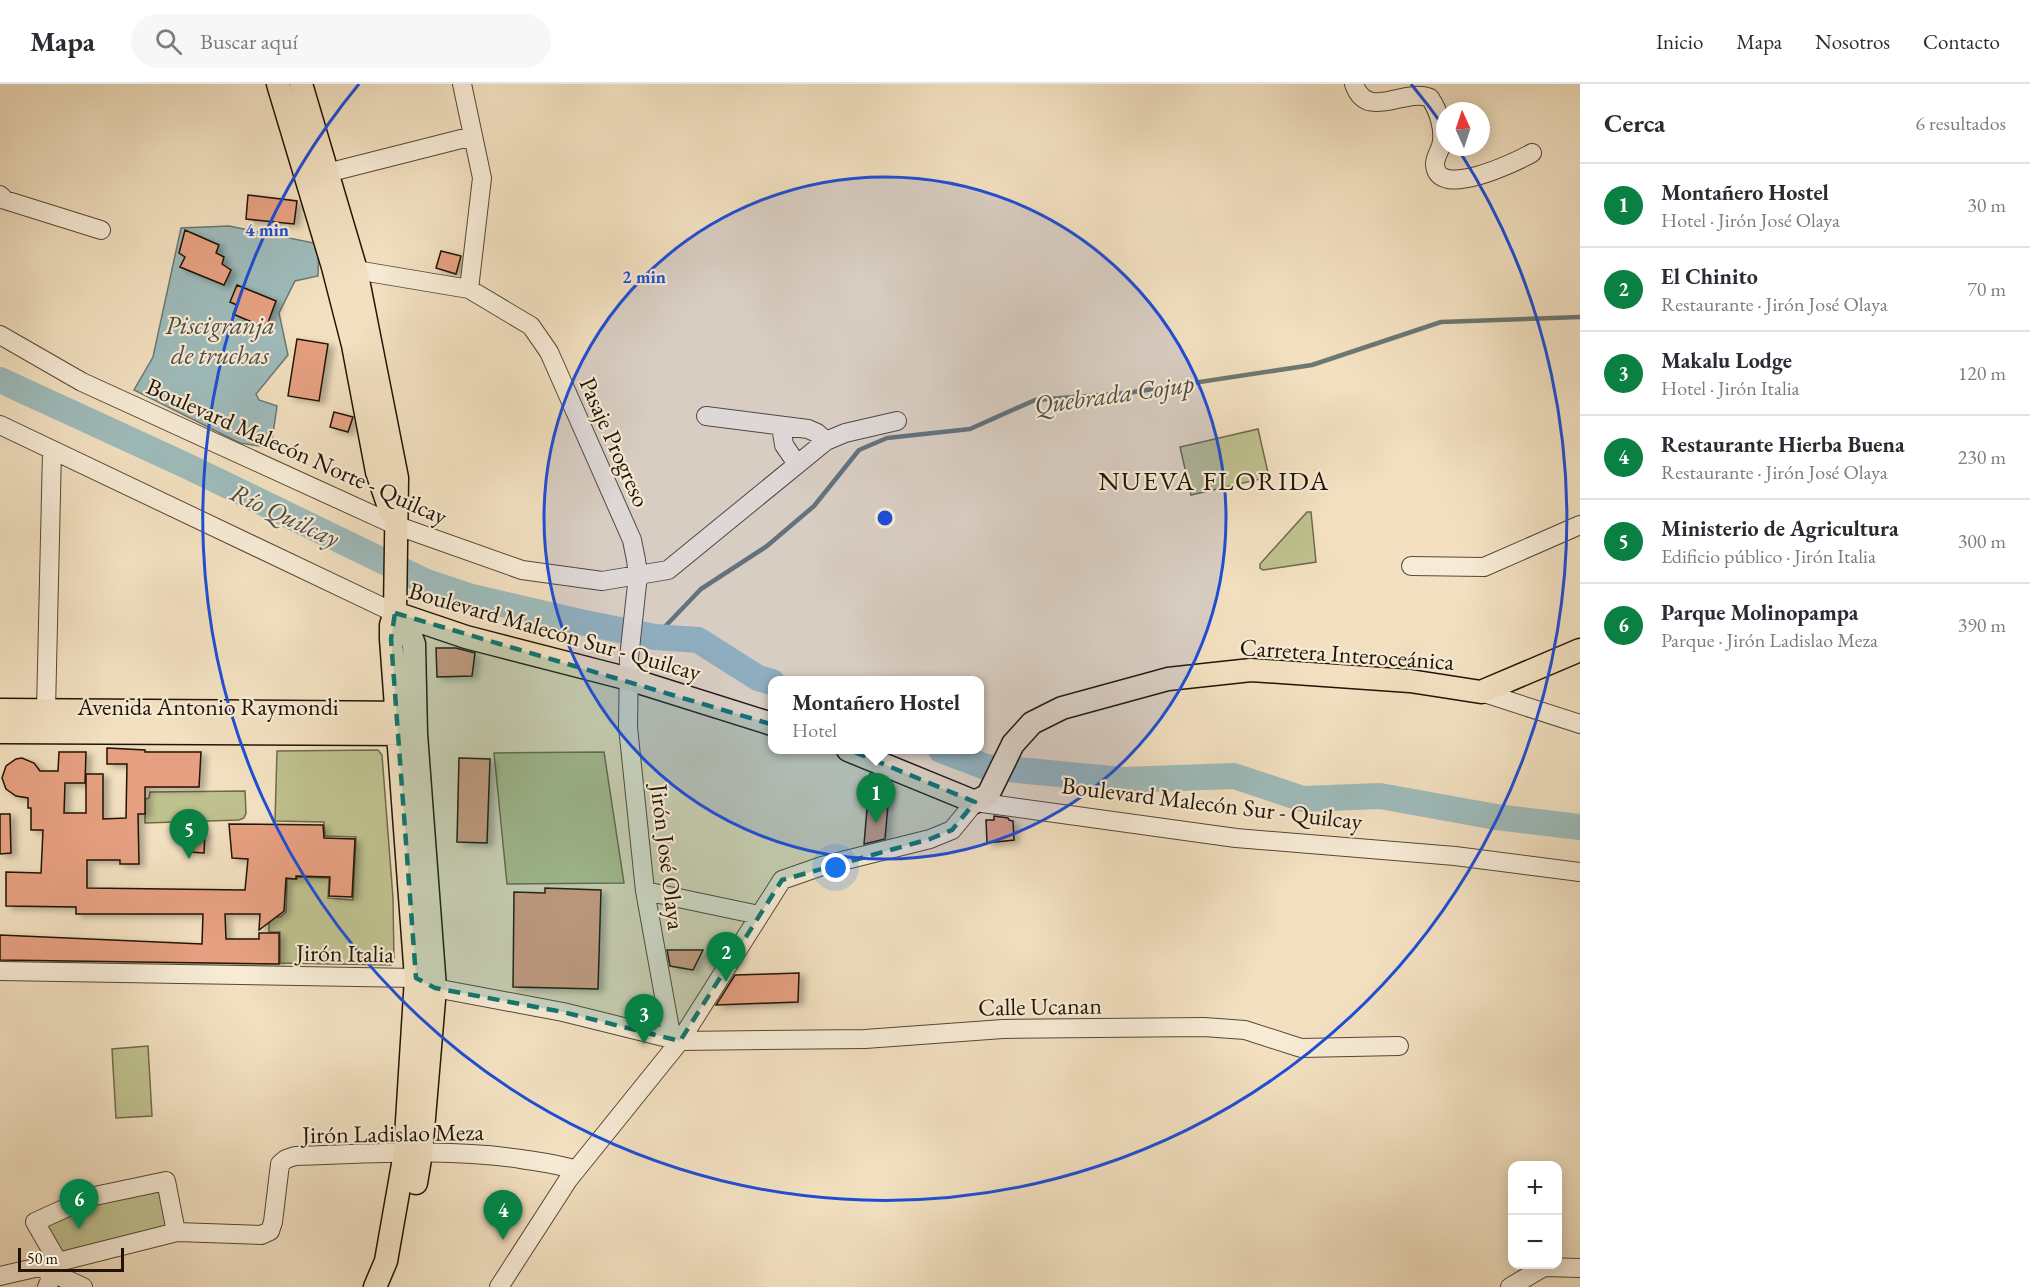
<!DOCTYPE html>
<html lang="es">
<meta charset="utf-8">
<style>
body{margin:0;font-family:"EB Garamond",serif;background:#f7f7f7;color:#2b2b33}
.controls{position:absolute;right:18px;bottom:18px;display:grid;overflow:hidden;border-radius:12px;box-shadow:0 3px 15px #0003}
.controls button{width:54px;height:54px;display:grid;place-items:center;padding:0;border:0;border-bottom:2px solid #e1e1e2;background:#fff;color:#2b2b33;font:30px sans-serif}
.compass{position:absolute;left:1436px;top:18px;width:54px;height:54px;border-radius:50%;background:#fff;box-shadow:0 3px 15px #0003;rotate:357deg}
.scale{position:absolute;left:18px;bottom:15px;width:106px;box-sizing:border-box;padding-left:6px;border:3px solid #211405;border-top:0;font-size:16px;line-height:21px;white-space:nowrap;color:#211405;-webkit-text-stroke:4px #f7ebd6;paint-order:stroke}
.you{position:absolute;left:836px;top:784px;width:21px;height:21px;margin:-15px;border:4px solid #fff;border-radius:50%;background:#1a73e8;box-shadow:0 0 0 9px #1a73e833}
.badge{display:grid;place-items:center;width:39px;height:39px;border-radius:50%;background:#0b8043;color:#fff;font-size:20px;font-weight:700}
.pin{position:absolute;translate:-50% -50px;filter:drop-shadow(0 2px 3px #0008)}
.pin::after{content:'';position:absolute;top:32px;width:21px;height:18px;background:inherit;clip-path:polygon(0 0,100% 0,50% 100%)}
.popup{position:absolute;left:768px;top:592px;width:216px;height:78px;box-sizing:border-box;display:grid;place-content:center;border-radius:12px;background:#fff;filter:drop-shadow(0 2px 4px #0005);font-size:20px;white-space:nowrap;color:#7c7c81}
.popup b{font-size:22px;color:#2b2b33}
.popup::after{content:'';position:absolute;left:50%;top:100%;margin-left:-12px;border:12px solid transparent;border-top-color:#fff}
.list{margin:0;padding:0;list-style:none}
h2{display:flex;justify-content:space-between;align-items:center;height:78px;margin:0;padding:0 24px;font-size:26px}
h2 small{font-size:20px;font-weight:400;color:#7c7c81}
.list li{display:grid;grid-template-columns:39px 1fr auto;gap:18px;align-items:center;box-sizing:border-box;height:84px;padding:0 24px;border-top:2px solid #e1e1e2}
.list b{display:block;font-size:22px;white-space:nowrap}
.list p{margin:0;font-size:20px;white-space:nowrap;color:#7c7c81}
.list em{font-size:20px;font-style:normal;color:#7c7c81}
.icon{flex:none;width:33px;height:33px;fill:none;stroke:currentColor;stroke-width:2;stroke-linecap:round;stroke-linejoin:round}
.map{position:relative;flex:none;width:1580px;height:1203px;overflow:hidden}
header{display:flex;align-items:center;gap:36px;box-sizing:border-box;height:84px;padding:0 30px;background:#fff;border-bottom:2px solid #e1e1e2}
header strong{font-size:28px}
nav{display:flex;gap:33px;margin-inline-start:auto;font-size:21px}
.search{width:420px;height:54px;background:#f7f7f7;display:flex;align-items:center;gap:15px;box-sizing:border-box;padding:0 21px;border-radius:33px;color:#7c7c81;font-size:22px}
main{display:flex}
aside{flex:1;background:#fff}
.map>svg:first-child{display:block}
</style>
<header>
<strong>Mapa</strong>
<div class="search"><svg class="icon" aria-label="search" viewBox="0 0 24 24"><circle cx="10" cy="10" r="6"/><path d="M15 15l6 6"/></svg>Buscar aquí</div>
<nav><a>Inicio</a><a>Mapa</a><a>Nosotros</a><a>Contacto</a></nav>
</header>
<main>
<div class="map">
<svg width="1580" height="1203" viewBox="0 0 1580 1203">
<defs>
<filter id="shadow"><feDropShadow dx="5.5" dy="3" stdDeviation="3" flood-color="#0004"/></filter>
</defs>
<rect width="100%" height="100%" fill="#f2e0c0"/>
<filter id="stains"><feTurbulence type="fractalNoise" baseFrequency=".00333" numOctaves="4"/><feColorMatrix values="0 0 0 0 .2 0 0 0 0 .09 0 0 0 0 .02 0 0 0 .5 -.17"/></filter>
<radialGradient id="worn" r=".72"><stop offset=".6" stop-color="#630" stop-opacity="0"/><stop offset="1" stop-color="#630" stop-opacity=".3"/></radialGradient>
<!-- green -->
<path fill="#bfc18f" stroke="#706a4a" stroke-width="1.5" d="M 1258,345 L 1269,393 L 1191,411 L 1180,363 Z
M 1307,428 L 1311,428 L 1316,478 L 1263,486 L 1260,484 L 1260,480 Z
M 378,666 L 382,671 L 393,814 L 394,878 L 391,881 L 280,879 L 280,848 L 269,848 L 269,833 L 280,833 L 286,828 L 287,795 L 297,795 L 297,793 L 329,794 L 328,814 L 353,816 L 356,753 L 325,752 L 324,738 L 275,737 L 277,667 Z
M 604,668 L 624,799 L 507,800 L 494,669 Z
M 245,707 L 246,729 L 244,734 L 239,736 L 145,739 L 145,715 L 149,714 L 150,708 Z
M 148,962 L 152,1032 L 116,1034 L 112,965 Z
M 162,1104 L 172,1142 L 60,1169 L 45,1137 L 102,1113 Z"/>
<!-- water -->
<path fill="#9ebbbb" stroke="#6c7872" stroke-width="1.5" d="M 229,142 L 319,160 L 318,192 L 295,197 L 279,229 L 288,271 L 256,310 L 259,316 L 277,322 L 271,364 L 240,359 L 134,306 L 153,273 L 181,144 Z"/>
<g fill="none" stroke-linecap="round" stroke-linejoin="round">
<!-- stream -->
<path stroke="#6c7872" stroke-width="4.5" d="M 655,553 L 701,505 L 767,462 L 814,422 L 859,366 L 887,354 L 970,345 L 1035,316 L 1127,309 L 1312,281 L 1441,238 L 1580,233"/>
<!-- river -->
<path stroke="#9ebbbb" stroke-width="26" d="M 0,296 L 187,382 L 424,497 L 472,513 L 580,538 L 655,553 L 698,556 L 758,594 L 772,598
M 941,666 L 986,683 L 1122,696 L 1234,692 L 1303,715 L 1380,712 L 1496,733 L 1580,743"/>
</g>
<!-- building -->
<path fill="#e6a081" stroke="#211405" stroke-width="1.5" filter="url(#shadow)" d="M 248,111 L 297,117 L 294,140 L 246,135 Z
M 185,146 L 219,161 L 216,169 L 224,173 L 222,180 L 231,186 L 224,201 L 180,183 L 185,173 L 179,169 Z
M 441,167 L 461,172 L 456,190 L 436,184 Z
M 237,201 L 276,217 L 266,244 L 233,230 L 237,221 L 230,218 Z
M 297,255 L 328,260 L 319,317 L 288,312 Z
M 334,328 L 353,333 L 348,348 L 330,343 Z
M 436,564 L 456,564 L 475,569 L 472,592 L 437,593 Z
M 107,664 L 145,666 L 145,668 L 201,668 L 199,703 L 145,703 L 145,730 L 138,730 L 139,780 L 120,780 L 120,776 L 87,776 L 87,804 L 245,806 L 248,775 L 232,774 L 229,740 L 323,741 L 324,754 L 355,755 L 352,813 L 329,812 L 330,793 L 296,792 L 296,795 L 286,794 L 284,827 L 259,846 L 260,830 L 225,830 L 226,855 L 259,855 L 259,849 L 279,849 L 279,880 L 0,876 L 0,851 L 202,860 L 203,830 L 76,830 L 76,823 L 6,822 L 6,788 L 41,789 L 43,746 L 31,746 L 31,724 L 28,724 L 28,714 L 16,712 L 6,705 L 2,694 L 6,682 L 16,675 L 22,674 L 34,679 L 40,687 L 58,687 L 59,668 L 86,668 L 85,699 L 65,699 L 64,729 L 86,729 L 86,690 L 103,690 L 103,735 L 126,734 L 127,680 L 107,680 Z
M 459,674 L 490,675 L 487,759 L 457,758 Z
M 870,690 L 890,698 L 885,755 L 864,760 Z
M 0,730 L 10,730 L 11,769 L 0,770 Z
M 994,732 L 1008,734 L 1009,736 L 1013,737 L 1014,756 L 987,759 L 986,736 L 994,736 Z
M 191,746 L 205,747 L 204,769 L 190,768 Z
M 545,804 L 601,806 L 598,905 L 513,903 L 514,808 L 545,809 Z
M 667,866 L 703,866 L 693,886 L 670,882 Z
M 799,889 L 798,918 L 716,921 L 735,891 Z"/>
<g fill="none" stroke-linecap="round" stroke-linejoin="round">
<!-- minor casing -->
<g stroke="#554734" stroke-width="20">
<path id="minor" d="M 462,0 L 482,94 L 469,205
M 1354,0 C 1367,38 1405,3 1430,14 C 1439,27 1445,47 1441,62 C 1439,68 1435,74 1435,80 C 1436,117 1518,77 1532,69
M 315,92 L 473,52
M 0,111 L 5,116 L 101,146
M 344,184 L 469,205 L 531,242 L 549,268 L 632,456 L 636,476 L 638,491 L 629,574 L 628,643 L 645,807 L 672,956
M 0,251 L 82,298 L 395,441 L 522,486 L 602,497 L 668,486 L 826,357 L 845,349 L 897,337
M 706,332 L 808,345 L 817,349 L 826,357
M 0,341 L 395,529
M 781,342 L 784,361 L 797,380
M 1411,482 L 1484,483 L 1580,441
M 1481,608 L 1580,640
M 46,626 L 52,367
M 645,807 L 759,831
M 0,887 L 416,894 L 435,904 L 563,928 L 680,957 L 865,955 L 1003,945 L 1204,943 L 1245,946 L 1301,964 L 1399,962
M 58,1178 L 177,1148 L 261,1151 L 270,1147 L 273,1138 L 280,1080 L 286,1075 L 295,1072 C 370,1070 446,1064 521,1075 C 540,1078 558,1080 576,1086
M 0,1192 L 39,1183 L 83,1203
M 47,1203 L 58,1178 L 35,1138 L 90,1113 L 166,1097 L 176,1148
M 499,1203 L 568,1096 L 680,957 L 782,796 L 822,782 L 930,755 L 952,746 L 975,718 L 1236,754 L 1455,772 L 1580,788
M 1510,1203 L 1544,1183 L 1580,1184"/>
</g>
<!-- major casing -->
<g stroke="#211405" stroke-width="25">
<path id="major" d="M 278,0 L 333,183 L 353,261 L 377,388 L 391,429
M 301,0 L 356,186 L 397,394 L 395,529 L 391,541 L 391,555 L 416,894 L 405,1069 L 386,1177 L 375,1203
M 395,529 L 408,544 L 414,560 L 416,650 L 435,904 L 421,1069 L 416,1099
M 395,529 L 466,553 L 629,595 L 772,640
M 0,626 L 411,629
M 0,648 L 412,650
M 848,666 L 975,718 L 988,711 L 1013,660 L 1032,639 L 1062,624 L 1168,595 L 1251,586 L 1410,597 L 1481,608 L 1580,566"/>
</g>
<!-- minor -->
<use href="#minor" stroke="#f7ebd6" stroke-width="18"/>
<!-- major -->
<use href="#major" stroke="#f2e0c0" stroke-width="22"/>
</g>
<!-- marked area -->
<path fill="#0f766e" fill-opacity="0.2" stroke="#0f766e" stroke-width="4.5" stroke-dasharray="12 8" stroke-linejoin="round" d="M 395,529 L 828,657 L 975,718 L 952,746 L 930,755 L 782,796 L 680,957 L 563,928 L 435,904 L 416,894 L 391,555 Z"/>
<!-- distance rings -->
<circle cx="885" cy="434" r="341" fill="#1d4ed8" fill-opacity=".12"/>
<g fill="none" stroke="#1d4ed8" stroke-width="3">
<circle cx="885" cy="434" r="341"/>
<path d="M1411 0A682 682 0 0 1 1444 43M1460 68A682 682 0 1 1 359 0"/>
</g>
<g text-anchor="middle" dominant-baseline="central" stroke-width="4.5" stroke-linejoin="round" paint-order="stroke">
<!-- street labels -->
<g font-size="24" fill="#211405" stroke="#f7ebd6">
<text transform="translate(615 358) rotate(66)">Pasaje Progreso</text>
<text transform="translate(297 367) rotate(24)">Boulevard Malecón Norte - Quilcay</text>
<text transform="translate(555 547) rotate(16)">Boulevard Malecón Sur - Quilcay</text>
<text transform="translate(1347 570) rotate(4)">Carretera Interoceánica</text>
<text x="208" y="622">Avenida Antonio Raymondi</text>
<text transform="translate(1212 719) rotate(7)">Boulevard Malecón Sur - Quilcay</text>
<text transform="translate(668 773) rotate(83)">Jirón José Olaya</text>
<text transform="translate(345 869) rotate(1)">Jirón Italia</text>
<text transform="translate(1040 922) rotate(-1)">Calle Ucanan</text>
<text transform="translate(393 1049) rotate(-1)">Jirón Ladislao Meza</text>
</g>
<!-- water labels -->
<g font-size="26" font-style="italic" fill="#4d4e45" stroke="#f7ebd6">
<text x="220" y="241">Piscigranja<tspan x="220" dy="30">de truchas</tspan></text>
<text transform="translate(1114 310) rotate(-8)">Quebrada Cojup</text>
<text transform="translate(285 431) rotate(25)">Río Quilcay</text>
</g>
<!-- quarter labels -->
<g font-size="27" letter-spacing="1.5" fill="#211405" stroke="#f7ebd6">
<text x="1214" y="396">NUEVA FLORIDA</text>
</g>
</g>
<circle cx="885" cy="434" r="9" fill="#1d4ed8" stroke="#f7ebd6" stroke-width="3"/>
<g font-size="18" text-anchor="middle" font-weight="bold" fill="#1d4ed8" stroke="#f7ebd6" stroke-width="4.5" stroke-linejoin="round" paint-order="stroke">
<text x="267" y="152">4 min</text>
<text x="644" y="199">2 min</text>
</g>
<rect width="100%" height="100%" filter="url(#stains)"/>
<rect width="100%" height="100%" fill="url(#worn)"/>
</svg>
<div class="controls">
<button>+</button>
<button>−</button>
</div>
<svg class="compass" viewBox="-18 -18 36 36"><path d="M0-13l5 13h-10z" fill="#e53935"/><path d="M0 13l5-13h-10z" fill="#7c7c81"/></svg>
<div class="scale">50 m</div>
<div class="you"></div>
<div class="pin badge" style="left:876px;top:739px">1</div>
<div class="popup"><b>Montañero Hostel</b>Hotel</div>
<div class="pin badge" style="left:726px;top:898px">2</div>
<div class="pin badge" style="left:644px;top:960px">3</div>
<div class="pin badge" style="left:503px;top:1156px">4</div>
<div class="pin badge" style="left:189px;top:775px">5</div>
<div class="pin badge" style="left:79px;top:1145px">6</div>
</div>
<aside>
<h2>Cerca<small>6 resultados</small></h2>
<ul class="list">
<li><span class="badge">1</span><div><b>Montañero Hostel</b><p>Hotel · Jirón José Olaya</p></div><em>30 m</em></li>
<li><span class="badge">2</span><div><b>El Chinito</b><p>Restaurante · Jirón José Olaya</p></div><em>70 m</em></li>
<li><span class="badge">3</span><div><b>Makalu Lodge</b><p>Hotel · Jirón Italia</p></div><em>120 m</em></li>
<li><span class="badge">4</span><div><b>Restaurante Hierba Buena</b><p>Restaurante · Jirón José Olaya</p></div><em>230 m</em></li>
<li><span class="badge">5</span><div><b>Ministerio de Agricultura</b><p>Edificio público · Jirón Italia</p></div><em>300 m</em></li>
<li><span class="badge">6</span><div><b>Parque Molinopampa</b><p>Parque · Jirón Ladislao Meza</p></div><em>390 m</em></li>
</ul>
</aside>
</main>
